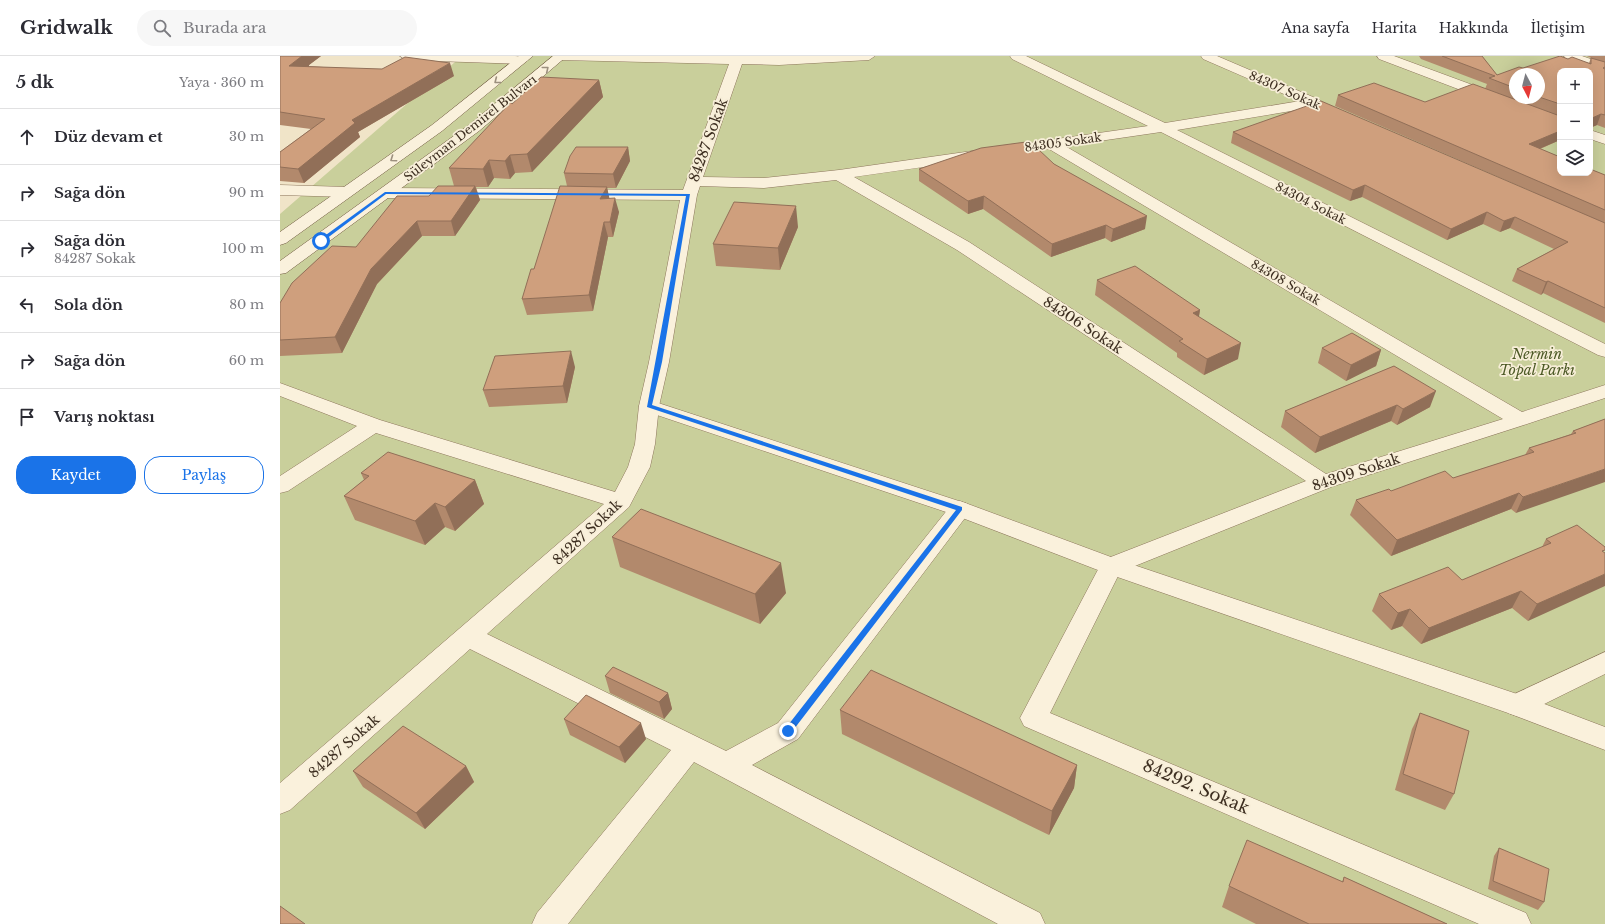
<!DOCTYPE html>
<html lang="tr">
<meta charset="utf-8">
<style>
body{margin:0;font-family:"Libre Baskerville",serif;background:#f7f7f7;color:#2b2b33}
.controls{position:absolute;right:12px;top:12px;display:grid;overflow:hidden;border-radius:8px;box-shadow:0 4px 16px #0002}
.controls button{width:36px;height:36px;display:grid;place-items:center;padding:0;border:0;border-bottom:1px solid #e1e1e2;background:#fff;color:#2b2b33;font:20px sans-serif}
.compass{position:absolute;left:1229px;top:12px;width:36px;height:36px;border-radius:50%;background:#fff;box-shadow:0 4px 16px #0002;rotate:173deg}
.stop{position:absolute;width:12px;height:12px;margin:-9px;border:3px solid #1a73e8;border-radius:50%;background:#fff}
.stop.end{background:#1a73e8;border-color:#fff;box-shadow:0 1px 4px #0008}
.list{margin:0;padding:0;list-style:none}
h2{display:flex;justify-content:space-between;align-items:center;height:52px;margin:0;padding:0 16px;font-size:17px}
h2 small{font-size:13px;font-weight:400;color:#7c7c81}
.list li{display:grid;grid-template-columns:26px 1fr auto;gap:12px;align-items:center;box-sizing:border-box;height:56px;padding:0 16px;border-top:1px solid #e1e1e2}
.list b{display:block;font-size:15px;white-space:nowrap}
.list p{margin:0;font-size:13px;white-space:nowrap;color:#7c7c81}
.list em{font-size:13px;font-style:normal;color:#7c7c81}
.actions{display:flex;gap:8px;padding:12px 16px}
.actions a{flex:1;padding:9px 0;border:1px solid #1a73e8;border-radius:16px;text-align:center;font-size:14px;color:#1a73e8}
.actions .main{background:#1a73e8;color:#fff}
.icon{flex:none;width:22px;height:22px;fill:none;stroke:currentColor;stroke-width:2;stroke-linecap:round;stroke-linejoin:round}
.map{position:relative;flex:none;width:1325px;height:868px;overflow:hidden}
header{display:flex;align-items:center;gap:24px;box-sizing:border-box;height:56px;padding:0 20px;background:#fff;border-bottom:1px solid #e1e1e2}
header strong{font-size:19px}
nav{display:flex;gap:22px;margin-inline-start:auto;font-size:14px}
.search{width:280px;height:36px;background:#f7f7f7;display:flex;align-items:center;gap:10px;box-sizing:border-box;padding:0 14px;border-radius:22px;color:#7c7c81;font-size:15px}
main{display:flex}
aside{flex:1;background:#fff}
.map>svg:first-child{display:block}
</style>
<header>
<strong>Gridwalk</strong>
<div class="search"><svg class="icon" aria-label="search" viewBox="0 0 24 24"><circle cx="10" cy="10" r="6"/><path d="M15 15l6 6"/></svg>Burada ara</div>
<nav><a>Ana sayfa</a><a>Harita</a><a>Hakkında</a><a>İletişim</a></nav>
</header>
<main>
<aside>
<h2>5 dk<small>Yaya · 360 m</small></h2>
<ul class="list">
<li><svg class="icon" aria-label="ahead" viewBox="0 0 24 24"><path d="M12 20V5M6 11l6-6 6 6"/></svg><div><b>Düz devam et</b></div><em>30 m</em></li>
<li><svg class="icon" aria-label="right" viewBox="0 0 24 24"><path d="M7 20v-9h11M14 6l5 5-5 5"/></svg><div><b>Sağa dön</b></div><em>90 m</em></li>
<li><svg class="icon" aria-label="right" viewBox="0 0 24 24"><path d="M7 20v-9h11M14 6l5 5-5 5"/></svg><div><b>Sağa dön</b><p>84287 Sokak</p></div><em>100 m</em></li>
<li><svg class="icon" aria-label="left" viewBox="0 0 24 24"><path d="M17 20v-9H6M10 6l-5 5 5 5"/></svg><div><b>Sola dön</b></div><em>80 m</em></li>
<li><svg class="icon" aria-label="right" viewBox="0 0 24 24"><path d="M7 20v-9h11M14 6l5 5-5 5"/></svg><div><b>Sağa dön</b></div><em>60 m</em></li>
<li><svg class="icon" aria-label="arrive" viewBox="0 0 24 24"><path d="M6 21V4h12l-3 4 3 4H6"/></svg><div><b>Varış noktası</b></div></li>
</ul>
<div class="actions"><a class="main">Kaydet</a><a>Paylaş</a></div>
</aside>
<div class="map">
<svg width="1325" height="868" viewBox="0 0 1325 868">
<rect width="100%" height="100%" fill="#f0e4c8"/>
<!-- green -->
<path fill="#c9cf9b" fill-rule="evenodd" d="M 182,0 L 1325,0 L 1325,868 L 0,868 L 0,158 ZM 1280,15 L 1310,15 L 1310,117 L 1280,117 ZM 1235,18 L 1259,18 L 1259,42 L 1235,42 Z"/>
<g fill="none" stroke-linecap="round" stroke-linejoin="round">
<!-- minor casing -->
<g stroke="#8d765c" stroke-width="1">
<path id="minor" d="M 120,0 L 235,0 L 246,1 L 248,4 L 242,8 L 126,4 Z
M 275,0 L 595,0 L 589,4 L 499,9 L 462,8 L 423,121 L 484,122 L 559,114 L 868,70 L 732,3 L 730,0 L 746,0 L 885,67 L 1020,45 L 923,3 L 921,0 L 937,0 L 1040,44 L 1042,47 L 1040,50 L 1035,51 L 897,74 L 1325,288 L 1325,301 L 1318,299 L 881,76 L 785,90 L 1242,356 L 1325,329 L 1325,342 L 1247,368 L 1051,431 L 840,516 L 770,657 L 1246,857 L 1251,868 L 1199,868 L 744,670 L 740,662 L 823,504 L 1026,425 L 677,194 L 556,124 L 484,132 L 420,130 L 417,139 L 389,306 L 379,350 L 375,388 L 370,411 L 349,451 L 207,578 L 446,695 L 498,667 L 672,448 L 680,445 L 688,448 L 691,453 L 688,458 L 518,683 L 472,709 L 760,857 L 765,868 L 718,868 L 414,706 L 288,868 L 252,868 L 257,857 L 391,694 L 190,593 L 10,754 L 0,758 L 0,727 L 324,448 L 96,377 L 8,435 L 0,437 L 0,420 L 77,370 L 0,340 L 0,327 L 100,364 L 335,436 L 348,411 L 355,388 L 359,350 L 369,306 L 400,144 L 105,142 L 100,140 L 97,137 L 100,134 L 105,132 L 403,134 L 449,8 L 281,4 ZM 769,93 L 1223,363 L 1046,418 L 689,186 L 574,121 Z
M 1097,0 L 1114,0 L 1217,38 L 1219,41 L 1217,44 L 1207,44 L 1099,3 Z
M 1284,0 L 1302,0 L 1325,8 L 1325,16 L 1286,3 Z
M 1310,74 L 1325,79 L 1325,88 L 1310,83 Z
M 0,129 L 67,131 L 72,133 L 75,136 L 72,139 L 67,141 L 0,139 Z
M 1325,596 L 1325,618 L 1246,657 L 1237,660 L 1228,657 L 1224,649 L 1228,641 Z"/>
</g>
<!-- tertiary casing -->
<g stroke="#8d765c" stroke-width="1">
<path id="tertiary" d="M 369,344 L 688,448 L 839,504 L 1246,641 L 1325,671 L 1325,694 L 1228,657 L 823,516 L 672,458 L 362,354 L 359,350 L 362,346 Z"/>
</g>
<!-- secondary casing -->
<g stroke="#6f573f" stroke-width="1">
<path id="secondary" d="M 239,0 L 253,0 L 162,75 L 6,187 L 0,189 L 0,176 L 152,69 Z
M 273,0 L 287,0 L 199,75 L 6,217 L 0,218 L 0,205 L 189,69 Z"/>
</g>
<!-- minor -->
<use href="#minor" fill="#faf1dc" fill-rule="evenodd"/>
<!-- tertiary -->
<use href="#tertiary" fill="#faf1dc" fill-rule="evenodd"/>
<!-- secondary -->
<use href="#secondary" fill="#faf1dc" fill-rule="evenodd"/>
</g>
<!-- wall -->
<path fill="#b2896c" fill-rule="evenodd" d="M 0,0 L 41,0 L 29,9 L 29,10 L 174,20 L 78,76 L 80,81 L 24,127 L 0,125 L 0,96 L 31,73 L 0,69 Z
M 1139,0 L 1202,0 L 1217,19 L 1243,12 L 1288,3 L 1309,7 L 1311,2 L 1307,0 L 1325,0 L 1325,72 L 1317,69 L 1310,72 L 1310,15 L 1280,15 L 1280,84 L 1260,93 L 1325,119 L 1325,267 L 1263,237 L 1261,239 L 1232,225 L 1237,213 L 1274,193 L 1230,172 L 1220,176 L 1203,168 L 1167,184 L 1082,141 L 1070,145 L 951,87 L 953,76 L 1253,136 L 1055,50 L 1058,39 L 1145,46 L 1205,33 L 1207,28 L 1141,3 ZM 1235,18 L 1259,18 L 1259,42 L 1235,42 Z
M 319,24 L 323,41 L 252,116 L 235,117 L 230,123 L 214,122 L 208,131 L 196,131 L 200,144 L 175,180 L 142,180 L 97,228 L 62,297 L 0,300 L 0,247 L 76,191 L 149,140 L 174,130 L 169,112 L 232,48 Z
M 348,91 L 350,105 L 336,132 L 327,132 L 329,142 L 339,156 L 333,181 L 328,181 L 313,255 L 247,259 L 242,243 L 287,130 L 284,117 Z
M 774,108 L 865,173 L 831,186 L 825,182 L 771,201 L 703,153 L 688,158 L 639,125 L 639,113 Z
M 518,171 L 500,214 L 436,210 L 433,188 Z
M 817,224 L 920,254 L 919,261 L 958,303 L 924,319 L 897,301 L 897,297 L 815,239 Z
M 1042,292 L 1101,294 L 1096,310 L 1066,325 L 1038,307 Z
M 1114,310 L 1150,351 L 1117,369 L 1111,365 L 1035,397 L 1001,371 L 1005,355 Z
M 295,311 L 287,347 L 209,351 L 203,334 Z
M 1325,363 L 1236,457 L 1231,453 L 1111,500 L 1070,459 L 1076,444 L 1111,435 L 1173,422 L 1245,399 L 1249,392 L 1291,378 L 1293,375 Z
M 81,417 L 195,424 L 204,448 L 175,475 L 165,471 L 145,489 L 75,464 L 64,440 L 84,424 Z
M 332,481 L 506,537 L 480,568 L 340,511 Z
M 1266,483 L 1325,491 L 1248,565 L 1232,552 L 1141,588 L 1122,570 L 1111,574 L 1092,555 L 1099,538 L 1182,524 L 1262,491 Z
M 325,620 L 388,637 L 392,653 L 384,663 L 330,637 Z
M 560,654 L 797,709 L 794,732 L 769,779 L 562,678 Z
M 1140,657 L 1174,738 L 1165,754 L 1115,734 L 1132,673 Z
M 284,663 L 366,683 L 345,707 L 290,679 Z
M 186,710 L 194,726 L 145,773 L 83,731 L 73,715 Z
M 1219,792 L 1264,846 L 1258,854 L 1208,833 L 1214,800 Z
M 1064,821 L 1167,868 L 976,868 L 942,851 L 949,830 L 1062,826 Z"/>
<!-- shaded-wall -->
<path fill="#916f58" d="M 22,0 L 41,0 L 29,9 L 29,11 L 9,10 Z
M 170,7 L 174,20 L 78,76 L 80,81 L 24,127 L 18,113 L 72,64 Z
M 319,24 L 323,41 L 252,116 L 247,98 Z
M 1321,58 L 1317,69 L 1310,72 L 1310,63 Z
M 1280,75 L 1280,84 L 1245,99 L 1249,88 Z
M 348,91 L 350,105 L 336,132 L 333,118 Z
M 230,99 L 235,117 L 230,123 L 225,105 Z
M 209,104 L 214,122 L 208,131 L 203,113 Z
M 1085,129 L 1082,141 L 1070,145 L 1073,134 Z
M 195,130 L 200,144 L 175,180 L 171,165 Z
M 327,131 L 330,145 L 320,143 Z
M 704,140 L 703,153 L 688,158 L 688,145 Z
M 335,142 L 339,156 L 333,181 L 330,166 Z
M 516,150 L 518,171 L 500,214 L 498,192 Z
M 1207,156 L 1203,168 L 1167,184 L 1171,173 Z
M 867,160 L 865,173 L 831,186 L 833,173 Z
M 1235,161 L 1230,172 L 1220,176 L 1224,165 Z
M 137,165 L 142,180 L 97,228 L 62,297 L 55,281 L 91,213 Z
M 324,166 L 328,181 L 313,255 L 309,239 Z
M 826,169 L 825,182 L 771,201 L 772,188 Z
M 1268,225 L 1263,237 L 1261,239 L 1266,226 Z
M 920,254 L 917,270 L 913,257 Z
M 961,287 L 958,303 L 924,319 L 927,303 Z
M 1101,294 L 1096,310 L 1066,325 L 1071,309 Z
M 291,295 L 295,311 L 287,347 L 283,330 Z
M 1156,335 L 1150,351 L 1117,369 L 1123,353 Z
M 1117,349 L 1111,365 L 1035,397 L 1040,381 Z
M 1325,413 L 1325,426 L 1236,457 L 1243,441 Z
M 195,424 L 204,448 L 175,475 L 165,451 Z
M 1239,437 L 1231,453 L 1111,500 L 1117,484 Z
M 155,447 L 165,471 L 145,489 L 135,465 Z
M 501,507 L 506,537 L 480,568 L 475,538 Z
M 1325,518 L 1325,530 L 1248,565 L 1257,548 Z
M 1241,535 L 1232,552 L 1141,588 L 1149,572 Z
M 1130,553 L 1122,570 L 1111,574 L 1118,557 Z
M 388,637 L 392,653 L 384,663 L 379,646 Z
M 361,667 L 366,683 L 345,707 L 339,691 Z
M 797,709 L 794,732 L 769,779 L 772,755 Z
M 186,710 L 194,726 L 145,773 L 136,757 Z"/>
<!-- building -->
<path fill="#cf9f7d" stroke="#916f58" d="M 0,0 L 22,0 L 9,10 L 102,13 L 125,1 L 170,7 L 72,64 L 75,67 L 18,113 L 0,111 L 0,96 L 45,63 L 0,56 Z
M 1162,0 L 1202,0 L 1217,19 L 1239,11 L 1243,12 L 1280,0 L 1288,3 L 1292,1 L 1311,8 L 1311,2 L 1325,6 L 1325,11 L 1323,12 L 1325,13 L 1325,59 L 1321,58 L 1310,63 L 1310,15 L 1280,15 L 1280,48 L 1259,41 L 1259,18 L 1235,18 L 1235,32 L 1209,22 L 1215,20 Z
M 261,21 L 319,24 L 247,98 L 230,99 L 225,105 L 209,104 L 203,113 L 169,112 L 231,46 L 232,48 Z
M 1094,27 L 1145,46 L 1193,28 L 1280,60 L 1280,75 L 1249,88 L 1280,101 L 1280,117 L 1310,117 L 1310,113 L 1325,119 L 1325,154 L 1058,39 Z
M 1041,45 L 1325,167 L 1325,252 L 1268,225 L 1266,226 L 1237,213 L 1288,186 L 1235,161 L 1224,165 L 1207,156 L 1171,173 L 1085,129 L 1073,134 L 953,76 Z
M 746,86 L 758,93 L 774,108 L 867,160 L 833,173 L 826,169 L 772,188 L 704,140 L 688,145 L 639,113 L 701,92 Z
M 296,91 L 348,91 L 333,118 L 284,117 L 290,100 Z
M 158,130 L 195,130 L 171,165 L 137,165 L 91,213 L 55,281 L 0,284 L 0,247 L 12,227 L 52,190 L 76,191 L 117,140 L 149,140 Z
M 280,130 L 327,131 L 320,143 L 335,142 L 330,166 L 324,166 L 309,239 L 242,243 L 251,213 L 254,213 Z
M 454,146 L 516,150 L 498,192 L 433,188 Z
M 855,210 L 920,254 L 913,257 L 961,287 L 927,303 L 899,285 L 903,283 L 817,224 Z
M 1072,277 L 1101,294 L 1071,309 L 1042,292 Z
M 291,295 L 283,330 L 203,334 L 215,300 Z
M 1114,310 L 1156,335 L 1123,353 L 1117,349 L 1040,381 L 1005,355 Z
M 1325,363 L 1325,413 L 1243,441 L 1239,437 L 1117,484 L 1076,444 L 1109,433 L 1111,435 L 1165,415 L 1173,422 L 1254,396 L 1249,392 L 1296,377 L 1293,375 Z
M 108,396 L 195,424 L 165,451 L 155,447 L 135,465 L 64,440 L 89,420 L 81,417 Z
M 361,453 L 501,507 L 475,538 L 332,481 Z
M 1297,469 L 1325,491 L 1325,494 L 1322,495 L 1325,497 L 1325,518 L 1257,548 L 1241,535 L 1149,572 L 1130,553 L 1118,557 L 1099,538 L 1168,511 L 1182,524 L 1271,487 L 1266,483 Z
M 333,611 L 388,637 L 379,646 L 325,620 Z
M 591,614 L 797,709 L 772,755 L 560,654 Z
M 306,639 L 361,667 L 339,691 L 284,663 Z
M 1140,657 L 1189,675 L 1174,738 L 1123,718 Z
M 123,670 L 186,710 L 136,757 L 73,715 Z
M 967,784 L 1063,826 L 1064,821 L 1167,868 L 1029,868 L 949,830 Z
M 1219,792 L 1269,813 L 1264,846 L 1213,825 Z
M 0,850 L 25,868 L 0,868 Z"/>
<!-- one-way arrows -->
<defs><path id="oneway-chevron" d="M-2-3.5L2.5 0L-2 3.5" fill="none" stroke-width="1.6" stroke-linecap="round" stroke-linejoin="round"/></defs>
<g stroke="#9c907e">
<use href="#oneway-chevron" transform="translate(266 13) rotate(-39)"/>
<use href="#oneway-chevron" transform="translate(217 25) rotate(142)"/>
<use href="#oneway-chevron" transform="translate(113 103) rotate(145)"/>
</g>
<!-- route -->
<path fill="#1a73e8" d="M 105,136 L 410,138 L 382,306 L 372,349 L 682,451 L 682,454 L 511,677 L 505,677 L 505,673 L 676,454 L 367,351 L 406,140 L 106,138 L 42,186 L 39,186 L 39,184 Z"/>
<g text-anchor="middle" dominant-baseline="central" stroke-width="3.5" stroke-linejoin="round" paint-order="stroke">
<!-- far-street labels -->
<g font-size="12" fill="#3d2e20" stroke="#f7eed8">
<text transform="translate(1005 34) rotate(24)">84307 Sokak</text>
<text transform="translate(190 72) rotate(-38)">Süleyman Demirel Bulvarı</text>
<text transform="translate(783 86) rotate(-8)">84305 Sokak</text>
<text transform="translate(1031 147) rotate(27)">84304 Sokak</text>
<text transform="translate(1006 226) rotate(30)">84308 Sokak</text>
</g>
<!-- street labels -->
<g font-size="14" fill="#3d2e20" stroke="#f7eed8">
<text transform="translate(428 84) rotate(-70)">84287 Sokak</text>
<text transform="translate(803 269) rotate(33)">84306 Sokak</text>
<text transform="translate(1076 416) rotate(-18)">84309 Sokak</text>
<text transform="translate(307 476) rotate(-43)">84287 Sokak</text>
<text transform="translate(64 690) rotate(-41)">84287 Sokak</text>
</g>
<!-- park labels -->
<g font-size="14" font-style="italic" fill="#4d5a26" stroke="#f7eed8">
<text x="1257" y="298">Nermin<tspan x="1257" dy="16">Topal Parkı</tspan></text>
</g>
<!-- near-street labels -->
<g font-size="17" fill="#3d2e20" stroke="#f7eed8">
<text transform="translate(916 731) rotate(23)">84292. Sokak</text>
</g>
</g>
</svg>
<div class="controls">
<button>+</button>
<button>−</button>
<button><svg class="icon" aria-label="layers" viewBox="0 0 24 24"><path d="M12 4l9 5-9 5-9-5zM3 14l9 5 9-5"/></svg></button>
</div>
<svg class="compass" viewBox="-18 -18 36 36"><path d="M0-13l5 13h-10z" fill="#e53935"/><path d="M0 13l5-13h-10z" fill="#7c7c81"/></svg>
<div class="stop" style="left:41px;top:185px"></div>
<div class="stop end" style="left:508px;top:675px"></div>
</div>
</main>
